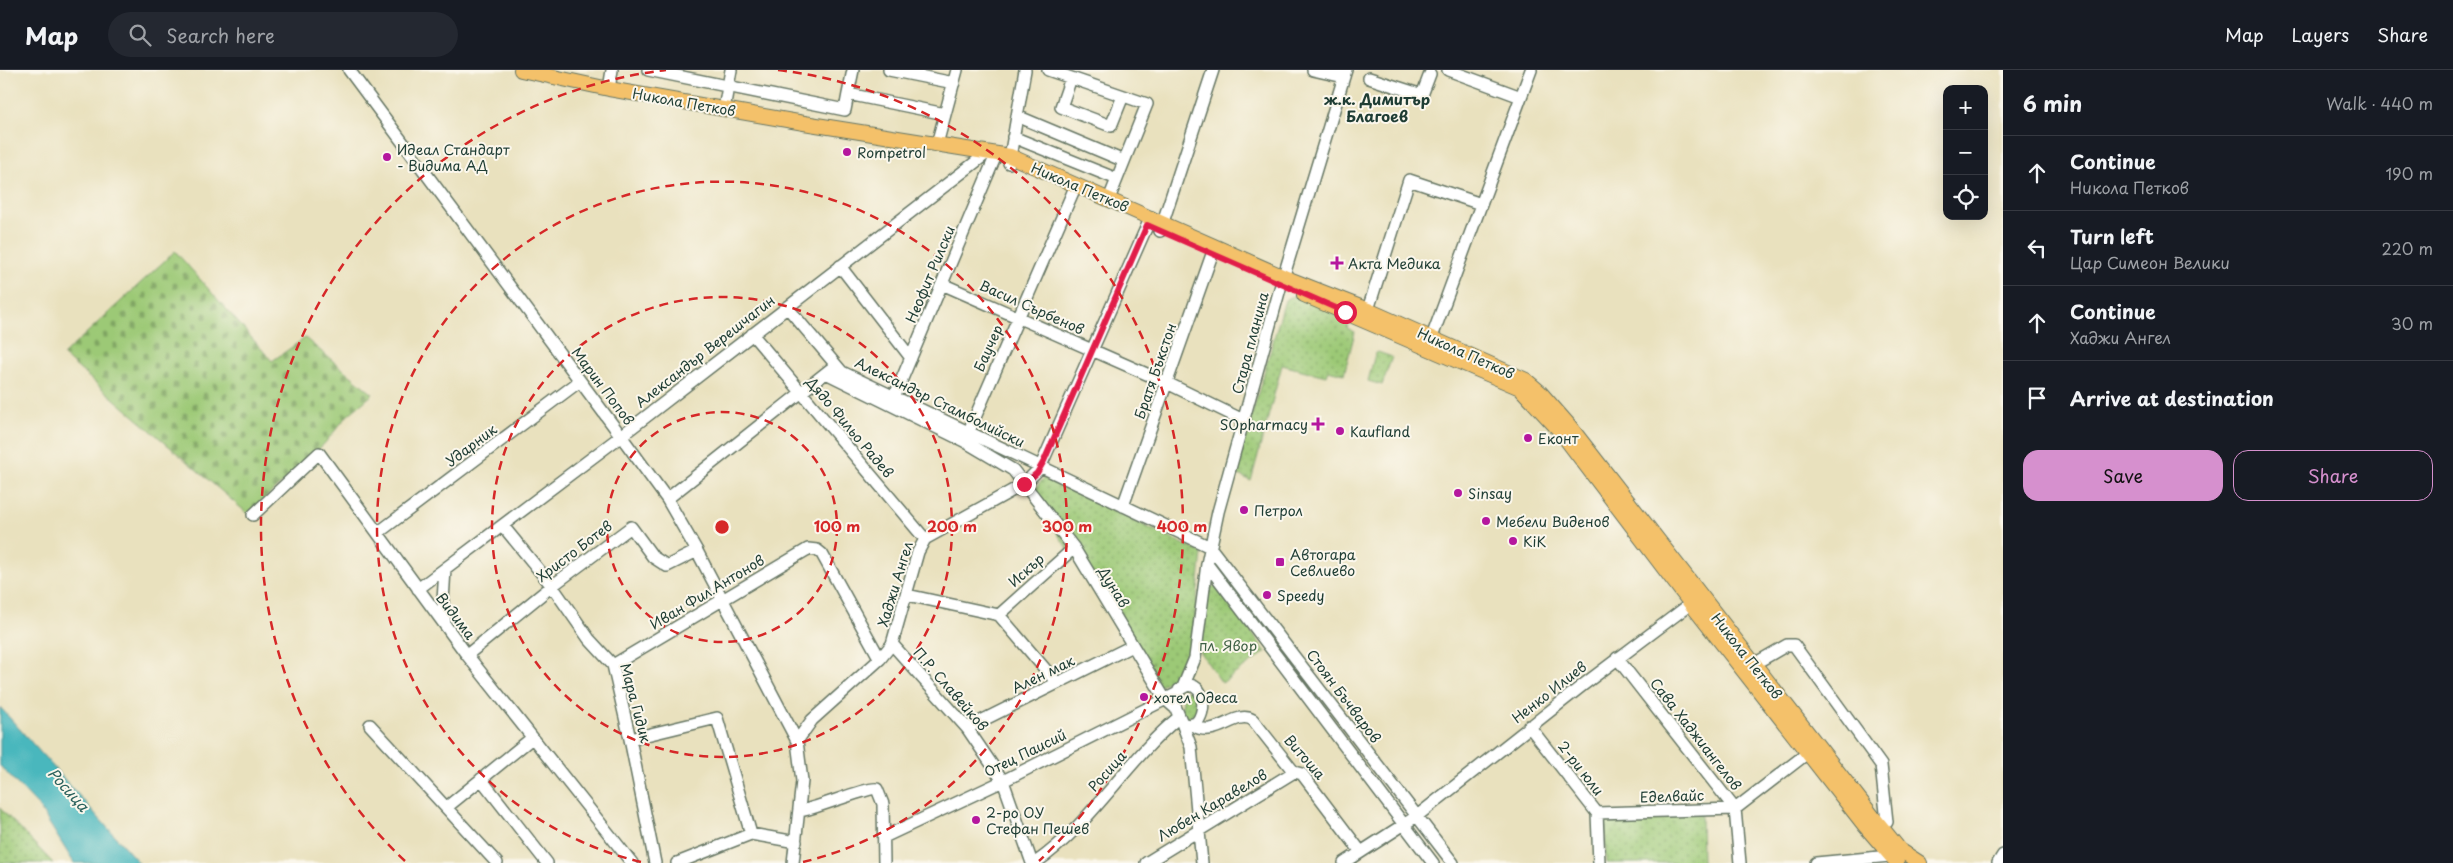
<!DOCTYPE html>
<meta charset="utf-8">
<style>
body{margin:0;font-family:"Playpen Sans",sans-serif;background:#242831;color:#f1f3f6}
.controls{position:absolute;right:15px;top:15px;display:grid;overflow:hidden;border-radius:10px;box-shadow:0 5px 20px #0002}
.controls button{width:45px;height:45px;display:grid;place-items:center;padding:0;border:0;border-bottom:1px solid #363941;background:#171b24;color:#f1f3f6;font:25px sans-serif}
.stop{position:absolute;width:15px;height:15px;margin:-11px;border:4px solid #e11d48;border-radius:50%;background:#fff}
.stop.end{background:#e11d48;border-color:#fff;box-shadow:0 1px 5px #0008}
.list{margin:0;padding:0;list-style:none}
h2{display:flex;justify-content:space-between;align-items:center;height:65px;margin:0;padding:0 20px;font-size:21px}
h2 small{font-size:16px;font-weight:400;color:#9ea1a6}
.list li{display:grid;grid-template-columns:32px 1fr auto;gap:15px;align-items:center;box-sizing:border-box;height:75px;padding:0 20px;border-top:1px solid #363941}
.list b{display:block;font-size:19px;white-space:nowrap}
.list p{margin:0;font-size:16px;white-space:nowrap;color:#9ea1a6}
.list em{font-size:16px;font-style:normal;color:#9ea1a6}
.actions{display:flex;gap:10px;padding:15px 20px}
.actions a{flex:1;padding:11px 0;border:1px solid #d690ce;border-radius:15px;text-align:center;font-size:18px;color:#d690ce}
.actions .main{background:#d690ce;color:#111}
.icon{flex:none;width:28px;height:28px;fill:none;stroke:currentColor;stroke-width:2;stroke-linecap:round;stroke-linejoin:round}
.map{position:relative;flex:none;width:2003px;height:793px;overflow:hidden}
header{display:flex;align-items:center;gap:30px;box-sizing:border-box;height:70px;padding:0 25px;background:#171b24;border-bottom:1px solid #363941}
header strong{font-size:24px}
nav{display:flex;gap:28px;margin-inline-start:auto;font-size:18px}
.search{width:350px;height:45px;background:#242831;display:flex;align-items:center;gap:12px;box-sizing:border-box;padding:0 18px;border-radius:28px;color:#9ea1a6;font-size:19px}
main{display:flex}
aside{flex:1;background:#171b24}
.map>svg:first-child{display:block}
</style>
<header>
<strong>Map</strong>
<div class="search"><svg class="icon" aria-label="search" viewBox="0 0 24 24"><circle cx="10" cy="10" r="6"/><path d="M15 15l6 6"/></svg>Search here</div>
<nav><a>Map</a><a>Layers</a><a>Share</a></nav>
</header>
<main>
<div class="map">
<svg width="2003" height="793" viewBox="0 0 2003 793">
<defs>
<pattern id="green-dots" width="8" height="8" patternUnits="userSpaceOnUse" patternTransform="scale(1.25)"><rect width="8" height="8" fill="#9cc976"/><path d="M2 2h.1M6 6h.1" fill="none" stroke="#7fa462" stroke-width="1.8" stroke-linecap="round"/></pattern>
<pattern id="cemetery-stones" width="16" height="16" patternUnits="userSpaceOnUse" patternTransform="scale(1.25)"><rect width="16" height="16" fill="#9cc976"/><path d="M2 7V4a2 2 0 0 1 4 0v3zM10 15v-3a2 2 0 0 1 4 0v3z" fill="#7fa462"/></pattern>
</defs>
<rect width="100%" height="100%" fill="#fbf7ec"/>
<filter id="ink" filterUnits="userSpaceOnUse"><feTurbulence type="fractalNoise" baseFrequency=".02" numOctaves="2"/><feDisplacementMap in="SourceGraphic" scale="10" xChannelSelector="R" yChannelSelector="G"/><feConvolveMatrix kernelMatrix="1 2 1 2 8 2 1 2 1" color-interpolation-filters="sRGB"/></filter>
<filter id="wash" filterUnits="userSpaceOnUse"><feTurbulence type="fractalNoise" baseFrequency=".0096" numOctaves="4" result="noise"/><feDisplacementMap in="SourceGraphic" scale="20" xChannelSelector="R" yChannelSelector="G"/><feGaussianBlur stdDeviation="1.12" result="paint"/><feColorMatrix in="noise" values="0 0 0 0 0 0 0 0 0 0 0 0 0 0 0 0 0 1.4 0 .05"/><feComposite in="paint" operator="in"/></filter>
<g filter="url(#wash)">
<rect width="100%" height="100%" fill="#e9e1be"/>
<!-- green -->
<path fill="url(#green-dots)" stroke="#5e8355" d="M 1295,225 L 1350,249 L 1347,258 L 1355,262 L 1344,304 L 1328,300 L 1326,306 L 1282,295 L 1251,411 L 1235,403 L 1285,230 Z
M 1378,282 L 1392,287 L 1382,315 L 1368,311 L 1375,284 Z
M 1044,408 L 1202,483 L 1189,600 L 1158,617 L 1031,423 Z
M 1210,516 L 1219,517 L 1266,582 L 1222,613 L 1199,581 Z
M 1189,620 L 1195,622 L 1197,626 L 1196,644 L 1186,648 L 1181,643 L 1184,623 Z
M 0,738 L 53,793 L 0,793 Z
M 1701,742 L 1702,793 L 1606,793 L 1605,745 Z"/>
<!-- cemetery -->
<path fill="url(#cemetery-stones)" stroke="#5e8355" d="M 175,181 L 272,291 L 305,268 L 373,324 L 347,346 L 324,374 L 248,444 L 63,285 Z"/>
<!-- water -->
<path fill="#48b7bd" stroke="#347a78" d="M 0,637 L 139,793 L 74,793 L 39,737 L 0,696 Z"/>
</g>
<g filter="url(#ink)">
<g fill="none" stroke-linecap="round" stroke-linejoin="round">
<!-- minor casing -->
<g stroke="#667664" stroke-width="14">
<path id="minor" d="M 349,0 L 621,366 L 667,429 L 697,481 L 797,671 L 802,711 L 793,793
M 648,0 L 845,40 L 848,24 L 945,44
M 889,0 L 954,13
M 1048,0 L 1147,34 L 1109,129
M 1313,0 L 1344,7
M 1448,0 L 1521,27
M 1071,8 L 1061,37 L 1111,56 L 1123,26
M 1369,8 L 1422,25 L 1430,4
M 609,19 L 612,0
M 848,24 L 853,0
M 724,39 L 731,0
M 1017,46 L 1124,91
M 1013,67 L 1117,109
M 937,74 L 957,0
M 1009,93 L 1025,0
M 1160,161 L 1213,0
M 840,196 L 911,288
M 942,214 L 1167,313 L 1245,351
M 787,237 L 842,302 L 1210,477 L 1453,793
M 1366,246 L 1409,110 L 1481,134
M 752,264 L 925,469
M 1429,275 L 1531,0
M 826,303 L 964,371 L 1013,400 L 1074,478 L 1165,629 L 1174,637
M 891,335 L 996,85
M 966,368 L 1076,115
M 667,429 L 832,298
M 1123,436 L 1215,176
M 253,445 L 319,383 L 467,585 L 632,793
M 503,456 L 552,516 L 589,569 L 613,595 L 630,669 L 655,793
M 379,462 L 580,311
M 1207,494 L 1433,793
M 418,519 L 621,366 L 986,84
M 907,525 L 999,545 L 1057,613
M 999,545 L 1074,478
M 445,555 L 443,531 L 445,499
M 892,574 L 967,658 L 1003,711 L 1032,793
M 467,585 L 552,516 L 631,457 L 653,487 L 667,496 L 697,481
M 1617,588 L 1735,739 L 1740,793
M 1754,594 L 1787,575 L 1794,575 L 1881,695 L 1887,752 L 1882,758
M 613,595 L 808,479 L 817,480 L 822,484 L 880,589
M 1189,615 C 1206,617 1206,643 1196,653 L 1188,655 L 1182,653 L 1174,634 L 1179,620 Z
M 1183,617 L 1195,588 L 1207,494 L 1218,442 L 1281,215 L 1346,0
M 1182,653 L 1191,677 L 1202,793
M 370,655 L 497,793
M 1192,655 C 1217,670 1235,639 1253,650 L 1294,702 L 1302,704 L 1361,782
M 1529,656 L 1597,743 L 1599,793
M 967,658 L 1132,576
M 630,669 L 717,648 L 751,764
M 797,671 L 812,650 L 880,589 L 892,574 L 918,482 L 925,469 L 1024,414 L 1040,398 L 1151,147
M 481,709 L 547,793
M 447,737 L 532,668
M 800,741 C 815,739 870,716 877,719 L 883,734 L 884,793
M 1597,743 L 1735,739 L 1814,678
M 884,767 L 1003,711 L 1178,623
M 677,793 L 751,764 L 796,772
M 1035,793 C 1092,754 1126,691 1179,647
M 1146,793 L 1294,702
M 1344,793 L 1417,746 L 1583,615 L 1697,529
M 1816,793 L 1890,786 L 1897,782
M 1998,793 L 2003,785"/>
</g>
<!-- major casing -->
<g stroke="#667664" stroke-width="16">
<path id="major" d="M 521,0 L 609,19 L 804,53 L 1010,86 L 1284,207 L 1368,240 L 1526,310 L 1540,322 L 1568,354 L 1874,748 L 1900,780 L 1920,793
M 1304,225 L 1520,318 L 1559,360 L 1691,534 L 1865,756 L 1897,793"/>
</g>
<!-- minor -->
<use href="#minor" stroke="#fff" stroke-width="11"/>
<!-- major -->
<use href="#major" stroke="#f4c16a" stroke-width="14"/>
</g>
</g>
<g fill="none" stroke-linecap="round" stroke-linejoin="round" filter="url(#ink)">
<!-- route -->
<path stroke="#e11d48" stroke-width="6" d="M 1024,414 L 1037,403 L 1044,391 L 1147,155 L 1345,242"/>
</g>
<!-- distance rings -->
<g fill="none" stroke="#d62828" stroke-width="2.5" stroke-dasharray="9 6">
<circle cx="722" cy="457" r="115"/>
<circle cx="722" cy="457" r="230"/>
<path d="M641 792A345 345 0 1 1 803 792"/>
<path d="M405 791A460 460 0 0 1 666 0M778 0A460 460 0 0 1 1039 791"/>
</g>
<!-- markers -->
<g fill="#b5179e" stroke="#fbf7ec" stroke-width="2">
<circle cx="847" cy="82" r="5"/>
<circle cx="387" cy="87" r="5"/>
<path d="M1334.5 185.5h5v5h5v5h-5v5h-5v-5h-5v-5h5z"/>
<path d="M1315.5 346.5h5v5h5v5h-5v5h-5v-5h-5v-5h5z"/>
<circle cx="1340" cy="361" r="5"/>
<circle cx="1528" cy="368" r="5"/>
<circle cx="1458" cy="423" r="5"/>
<circle cx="1244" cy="440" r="5"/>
<circle cx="1486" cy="451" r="5"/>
<circle cx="1513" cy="471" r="5"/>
<rect x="1275" y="487" width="10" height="10" rx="2.5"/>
<circle cx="1267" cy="525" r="5"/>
<circle cx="1144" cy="627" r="5"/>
<circle cx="976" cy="750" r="5"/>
</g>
<g text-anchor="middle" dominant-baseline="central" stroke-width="4" stroke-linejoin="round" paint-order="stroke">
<!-- street labels -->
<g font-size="14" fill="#1f3d34" stroke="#fbf7ec">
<text transform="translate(684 32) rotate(10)">Никола Петков</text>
<text transform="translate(1080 117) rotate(23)">Никола Петков</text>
<text transform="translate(930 204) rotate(-67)">Неофит Рилски</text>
<text transform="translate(1032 237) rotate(24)">Васил Сърбенов</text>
<text transform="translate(1250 273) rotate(-75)">Стара планина</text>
<text transform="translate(988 278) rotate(-66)">Баучер</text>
<text transform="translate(705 281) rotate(-38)">Александър Верешчагин</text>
<text transform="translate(1466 283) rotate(24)">Никола Петков</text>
<text transform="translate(1155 301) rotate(-71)">Братя Бъкстон</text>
<text transform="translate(603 316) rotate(53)">Марин Попов</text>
<text transform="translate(940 332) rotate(26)">Александър Стамболийски</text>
<text transform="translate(850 357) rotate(50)">Дядо Фильо Радев</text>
<text transform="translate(471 375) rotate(-37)">Ударник</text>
<text transform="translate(574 481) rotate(-37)">Христо Ботев</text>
<text transform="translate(1026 500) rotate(-42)">Искър</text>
<text transform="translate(895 514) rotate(-73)">Хаджи Ангел</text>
<text transform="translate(1114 517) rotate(59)">Дунав</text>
<text transform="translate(707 522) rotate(-31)">Иван Фил.Антонов</text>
<text transform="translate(456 546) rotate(53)">Видима</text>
<text transform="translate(1747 586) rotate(52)">Никола Петков</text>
<text transform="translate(1043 604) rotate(-26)">Ален мак</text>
<text transform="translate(951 619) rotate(49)">П.Р. Славейков</text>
<text transform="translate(1549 622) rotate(-38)">Ненко Илиев</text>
<text transform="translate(1344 626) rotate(53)">Стоян Бъчваров</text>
<text transform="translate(636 633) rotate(75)">Мара Гидик</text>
<text transform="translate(1696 664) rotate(52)">Сава Хаджиангелов</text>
<text transform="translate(1025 683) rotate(-26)">Отец Паисий</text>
<text transform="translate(1305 687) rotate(49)">Витоша</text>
<text transform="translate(1581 698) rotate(52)">2-ри юли</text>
<text transform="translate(1107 701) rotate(-48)">Росица</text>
<text transform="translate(1672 726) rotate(-2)">Еделвайс</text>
<text transform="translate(1212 735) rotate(-31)">Любен Каравелов</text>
</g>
<!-- poi labels -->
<g font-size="14" fill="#1f3d34" stroke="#fbf7ec" text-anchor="start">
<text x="397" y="79">Идеал Стандарт<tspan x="397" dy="16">- Видима АД</tspan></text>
<text x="857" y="82">Rompetrol</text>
<text x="1348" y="193">Акта Медика</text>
<text x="1308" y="354" text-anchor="end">SOpharmacy</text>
<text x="1350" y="361">Kaufland</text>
<text x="1538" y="368">Еконт</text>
<text x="1468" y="423">Sinsay</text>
<text x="1254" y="440">Петрол</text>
<text x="1496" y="451">Мебели Виденов</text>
<text x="1523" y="471">KiK</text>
<text x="1290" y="484">Автогара<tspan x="1290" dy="16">Севлиево</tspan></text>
<text x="1277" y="525">Speedy</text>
<text x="1154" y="627">хотел Одеса</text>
<text x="986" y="742">2-ро ОУ<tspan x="986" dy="16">Стефан Пешев</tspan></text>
</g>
<!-- park labels -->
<g font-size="14" fill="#3e6044" stroke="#fbf7ec">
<text x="1228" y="575">пл. Явор</text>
</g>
<!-- neighbourhood labels -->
<g font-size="15" font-weight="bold" fill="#1f3d34" stroke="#fbf7ec">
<text x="1377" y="28">ж.к. Димитър<tspan x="1377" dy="17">Благоев</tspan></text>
</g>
<!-- water labels -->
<g font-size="15" font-style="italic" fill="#2b625d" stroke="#fbf7ec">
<text transform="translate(69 719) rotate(48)">Росица</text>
</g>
</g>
<circle cx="722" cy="457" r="8" fill="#d62828" stroke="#fbf7ec" stroke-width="2.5"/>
<g font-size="15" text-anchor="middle" font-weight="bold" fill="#d62828" stroke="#fbf7ec" stroke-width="4" stroke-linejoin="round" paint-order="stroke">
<text x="837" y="462">100 m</text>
<text x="952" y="462">200 m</text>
<text x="1067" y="462">300 m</text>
<text x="1182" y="462">400 m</text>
</g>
</svg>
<div class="controls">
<button>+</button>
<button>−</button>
<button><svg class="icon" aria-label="locate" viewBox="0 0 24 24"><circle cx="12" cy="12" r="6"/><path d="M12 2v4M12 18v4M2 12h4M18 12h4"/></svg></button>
</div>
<div class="stop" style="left:1345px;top:242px"></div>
<div class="stop end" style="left:1024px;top:414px"></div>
</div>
<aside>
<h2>6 min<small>Walk · 440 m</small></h2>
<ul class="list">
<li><svg class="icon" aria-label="ahead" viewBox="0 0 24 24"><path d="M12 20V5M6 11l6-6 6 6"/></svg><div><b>Continue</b><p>Никола Петков</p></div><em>190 m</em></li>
<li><svg class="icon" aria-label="left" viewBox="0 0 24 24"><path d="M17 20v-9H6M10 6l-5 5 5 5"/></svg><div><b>Turn left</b><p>Цар Симеон Велики</p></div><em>220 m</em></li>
<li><svg class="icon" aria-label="ahead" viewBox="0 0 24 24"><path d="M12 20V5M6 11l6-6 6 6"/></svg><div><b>Continue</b><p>Хаджи Ангел</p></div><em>30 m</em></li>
<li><svg class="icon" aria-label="arrive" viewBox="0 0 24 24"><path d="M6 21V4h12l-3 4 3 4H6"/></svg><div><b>Arrive at destination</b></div></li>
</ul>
<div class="actions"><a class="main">Save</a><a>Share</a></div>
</aside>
</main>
